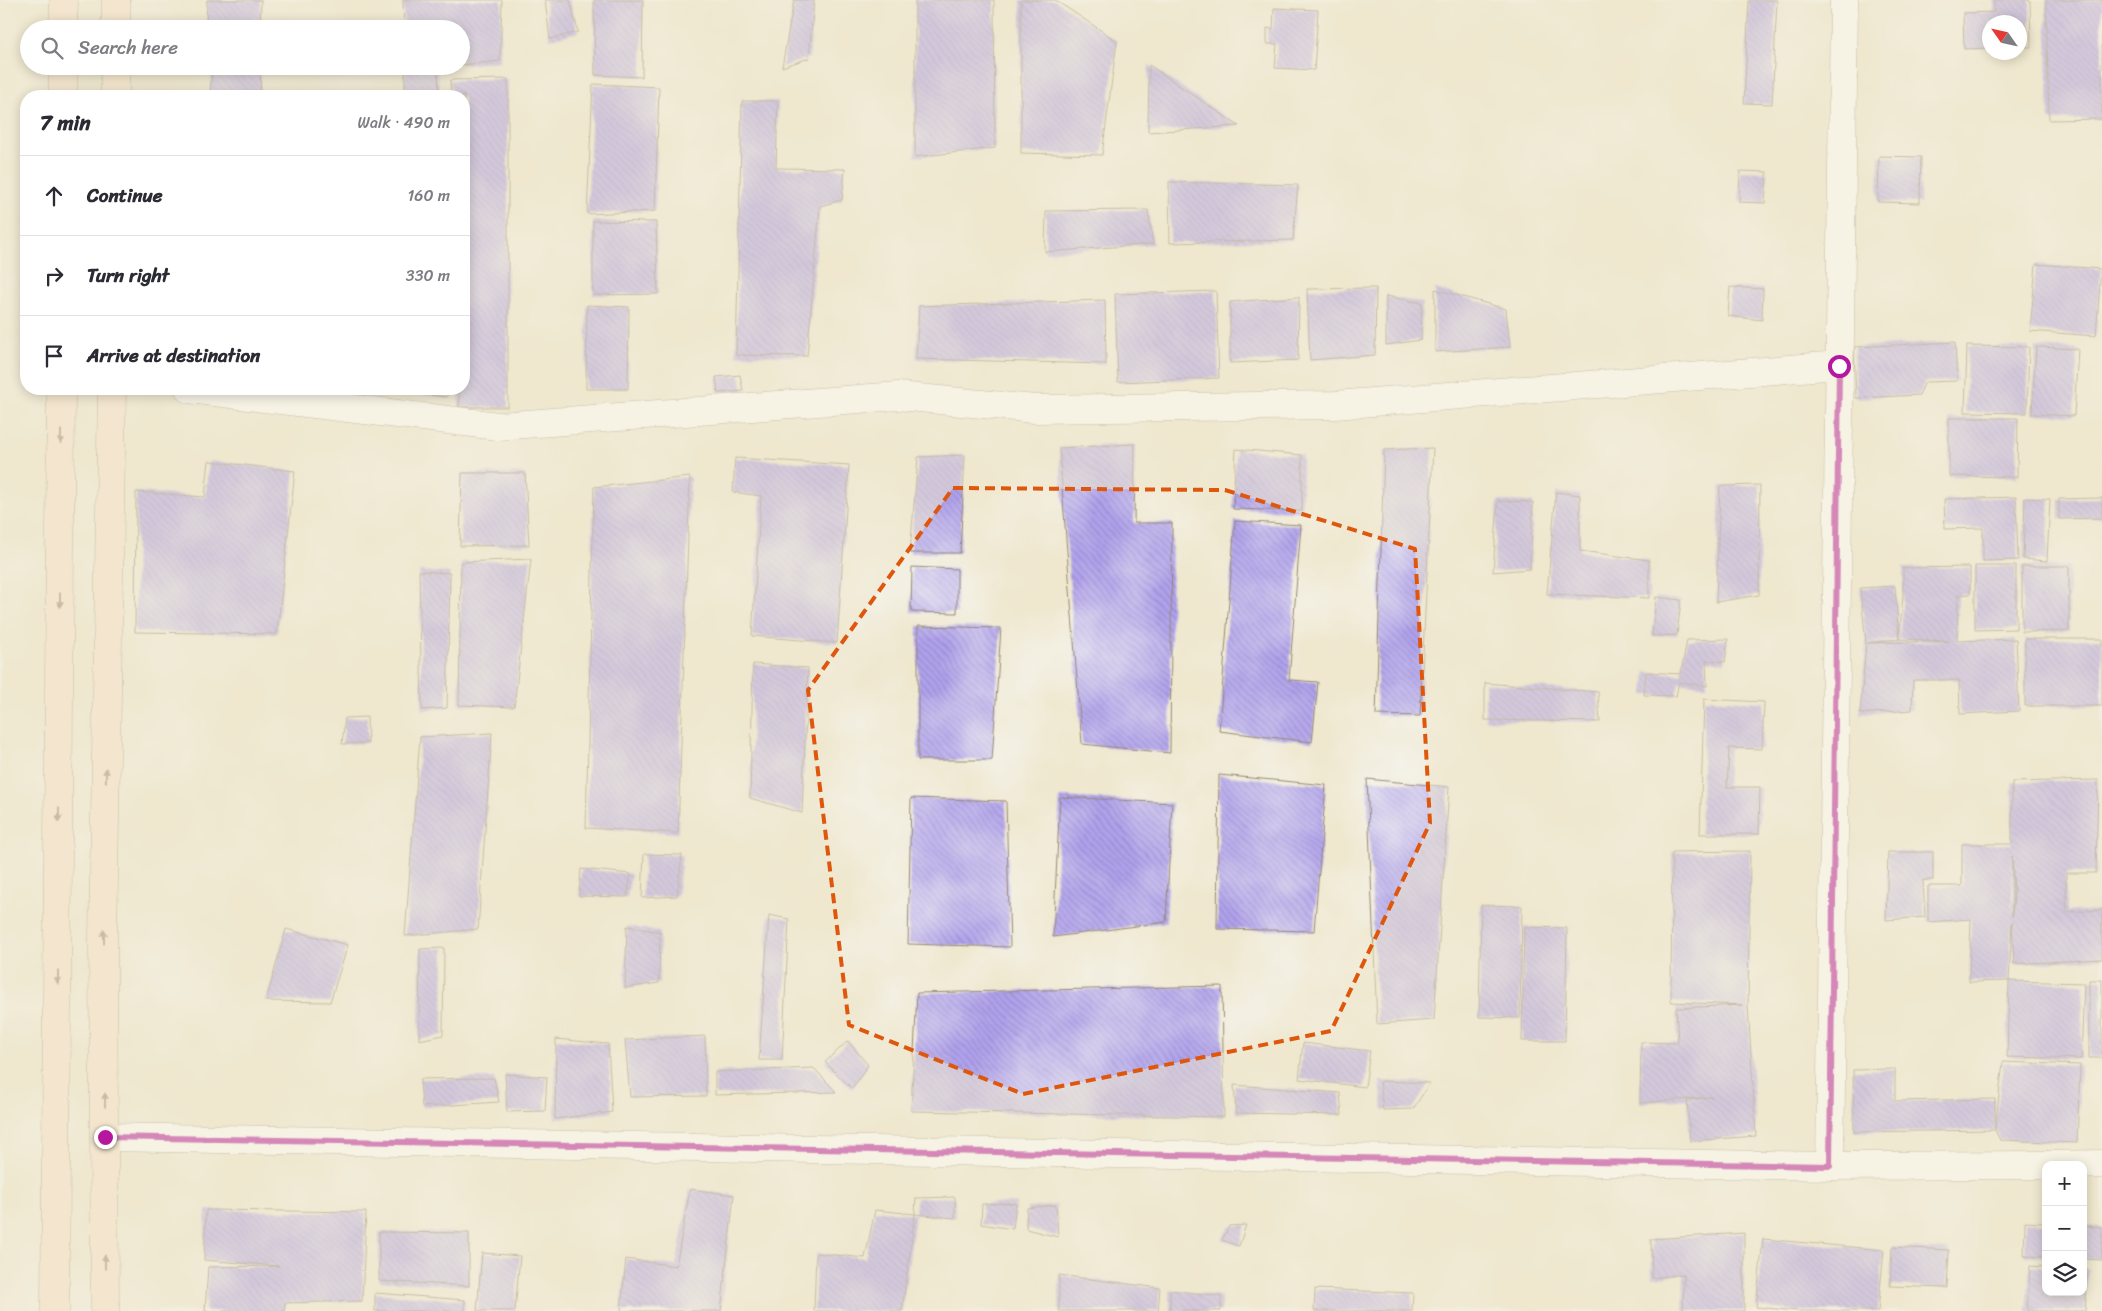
<!DOCTYPE html>
<meta charset="utf-8">
<style>
body{margin:0;font-family:Sriracha,sans-serif;background:#f2f2f3;color:#2b2b33}
.controls{position:absolute;right:15px;bottom:15px;display:grid;overflow:hidden;border-radius:10px;box-shadow:0 2px 12px #0003}
.controls button{width:45px;height:45px;display:grid;place-items:center;padding:0;border:0;border-bottom:1px solid #e1e1e2;background:#fff;color:#2b2b33;font:25px sans-serif}
.compass{position:absolute;left:1982px;top:15px;width:45px;height:45px;border-radius:50%;background:#fff;box-shadow:0 2px 12px #0003;rotate:304deg}
.stop{position:absolute;width:15px;height:15px;margin:-11px;border:4px solid #b5179e;border-radius:50%;background:#fff}
.stop.end{background:#b5179e;border-color:#fff;box-shadow:0 1px 5px #0008}
.list{margin:0;padding:0;list-style:none}
h2{display:flex;justify-content:space-between;align-items:center;height:65px;margin:0;padding:0 20px;font-size:21px}
h2 small{font-size:16px;font-weight:400;color:#7c7c81}
.list li{display:grid;grid-template-columns:32px 1fr auto;gap:15px;align-items:center;box-sizing:border-box;height:80px;padding:0 20px;border-top:1px solid #e1e1e2}
.list b{display:block;font-size:19px;white-space:nowrap}
.list em{font-size:16px;font-style:normal;color:#7c7c81}
.icon{flex:none;width:28px;height:28px;fill:none;stroke:currentColor;stroke-width:2;stroke-linecap:round;stroke-linejoin:round}
.map{position:relative;flex:none;width:2102px;height:1311px;overflow:hidden}
.search{position:absolute;background:#fff;box-shadow:0 2px 12px #0003;left:20px;top:20px;width:450px;height:55px;display:flex;align-items:center;gap:12px;box-sizing:border-box;padding:0 18px;border-radius:28px;color:#7c7c81;font-size:19px}
.panel{position:absolute;background:#fff;box-shadow:0 2px 12px #0003;left:20px;top:90px;width:450px;height:305px;border-radius:20px}
.map>svg:first-child{display:block}
</style>
<div class="map">
<svg width="2102" height="1311" viewBox="0 0 2102 1311">
<defs>
<pattern id="building-back-hatch" width="6" height="6" patternUnits="userSpaceOnUse" patternTransform="scale(1.25)"><rect width="6" height="6" fill="#b1a3ee"/><path d="M-1 5l2 2M0 0l6 6M5-1l2 2" fill="none" stroke="#9185c0"/></pattern>
</defs>
<rect width="100%" height="100%" fill="#f6f6f2"/>
<filter id="ink" filterUnits="userSpaceOnUse"><feTurbulence type="fractalNoise" baseFrequency=".02" numOctaves="2"/><feDisplacementMap in="SourceGraphic" scale="10" xChannelSelector="R" yChannelSelector="G"/><feConvolveMatrix kernelMatrix="1 2 1 2 8 2 1 2 1" color-interpolation-filters="sRGB"/></filter>
<filter id="wash" filterUnits="userSpaceOnUse"><feTurbulence type="fractalNoise" baseFrequency=".0096" numOctaves="4" result="noise"/><feDisplacementMap in="SourceGraphic" scale="20" xChannelSelector="R" yChannelSelector="G"/><feGaussianBlur stdDeviation="1.12" result="paint"/><feColorMatrix in="noise" values="0 0 0 0 0 0 0 0 0 0 0 0 0 0 0 0 0 1.4 0 .05"/><feComposite in="paint" operator="in"/></filter>
<g filter="url(#wash)">
<rect width="100%" height="100%" fill="#efe7ce"/>
<g id="blocks">
<!-- building -->
<path fill="url(#building-back-hatch)" fill-rule="evenodd" d="M 207,0 L 261,0 L 260,29 L 206,29 Z
M 403,0 L 502,0 L 500,61 L 461,65 L 461,29 L 404,29 Z
M 545,0 L 570,0 L 578,32 L 550,39 Z
M 594,0 L 643,0 L 642,77 L 595,75 Z
M 794,0 L 814,0 L 809,58 L 782,67 Z
M 915,0 L 994,0 L 995,148 L 915,157 Z
M 1021,0 L 1055,0 L 1117,41 L 1102,155 L 1021,153 Z
M 1749,0 L 1777,0 L 1772,104 L 1744,103 Z
M 1994,0 L 2030,0 L 2031,47 L 2020,47 L 2020,22 L 1990,22 L 1990,48 L 1964,49 L 1963,13 L 1994,12 Z
M 2046,0 L 2102,0 L 2102,119 L 2049,120 Z
M 1274,8 L 1318,10 L 1314,70 L 1275,68 L 1277,44 L 1267,44 L 1267,28 L 1273,29 Z
M 1149,65 L 1239,126 L 1148,132 Z
M 212,66 L 261,66 L 260,96 L 210,96 Z
M 405,66 L 437,66 L 440,96 L 405,96 Z
M 508,79 L 508,407 L 459,407 L 459,389 L 464,389 L 464,96 L 451,96 L 450,80 Z
M 593,84 L 659,87 L 655,211 L 587,214 Z
M 742,101 L 778,101 L 776,168 L 845,169 L 842,200 L 820,206 L 807,356 L 736,355 Z
M 1879,156 L 1921,157 L 1920,203 L 1878,202 Z
M 1740,171 L 1767,172 L 1765,203 L 1739,202 Z
M 1169,182 L 1298,185 L 1293,240 L 1170,243 Z
M 1148,210 L 1153,244 L 1045,252 L 1046,211 Z
M 593,221 L 656,222 L 658,294 L 593,295 Z
M 2036,264 L 2101,269 L 2096,336 L 2030,331 Z
M 1730,287 L 1763,289 L 1762,320 L 1728,316 Z
M 1376,288 L 1375,355 L 1310,360 L 1307,289 Z
M 1435,289 L 1506,309 L 1510,347 L 1435,352 Z
M 1216,291 L 1219,378 L 1118,382 L 1115,294 Z
M 1386,296 L 1422,303 L 1421,340 L 1386,345 Z
M 1299,297 L 1298,360 L 1230,363 L 1230,302 Z
M 1105,300 L 1106,364 L 916,359 L 919,306 Z
M 587,305 L 629,307 L 628,389 L 586,389 Z
M 1955,342 L 1957,381 L 1925,382 L 1919,395 L 1856,398 L 1854,347 Z
M 1967,346 L 2029,347 L 2027,413 L 1965,412 Z
M 2036,347 L 2078,349 L 2074,416 L 2032,414 Z
M 740,375 L 743,391 L 718,393 L 716,377 Z
M 405,389 L 447,389 L 447,397 L 405,393 Z
M 1949,418 L 2018,418 L 2017,477 L 1949,476 Z
M 1135,444 L 1134,523 L 1172,523 L 1170,753 L 1082,744 L 1059,448 Z
M 1433,448 L 1420,716 L 1376,715 L 1384,450 Z
M 1236,449 L 1302,455 L 1302,511 L 1233,509 Z
M 965,455 L 960,553 L 910,553 L 918,457 Z
M 735,458 L 849,465 L 837,643 L 752,636 L 761,496 L 733,492 Z
M 209,461 L 295,471 L 277,634 L 135,632 L 136,492 L 205,497 Z
M 462,473 L 525,473 L 529,545 L 460,546 Z
M 690,477 L 678,833 L 586,828 L 594,487 Z
M 1760,485 L 1759,595 L 1716,602 L 1720,486 Z
M 1556,492 L 1580,495 L 1580,551 L 1649,560 L 1649,598 L 1547,594 Z
M 2016,497 L 2018,560 L 1983,561 L 1983,528 L 1945,529 L 1944,499 Z
M 2025,498 L 2050,499 L 2047,561 L 2023,559 Z
M 2102,498 L 2102,518 L 2059,519 L 2059,499 Z
M 1498,501 L 1533,502 L 1530,569 L 1493,572 Z
M 1235,521 L 1301,525 L 1289,680 L 1318,682 L 1312,742 L 1219,731 Z
M 531,559 L 514,707 L 459,705 L 461,562 Z
M 1975,566 L 2016,566 L 2016,629 L 1975,630 Z
M 2022,566 L 2069,566 L 2069,631 L 2022,632 Z
M 912,567 L 957,569 L 957,613 L 911,612 Z
M 1970,567 L 1970,594 L 1958,595 L 1957,641 L 2016,639 L 2019,711 L 1960,714 L 1959,680 L 1913,680 L 1912,710 L 1860,714 L 1866,643 L 1860,588 L 1895,586 L 1899,639 L 1868,643 L 1949,641 L 1899,639 L 1903,595 L 1903,568 Z
M 419,571 L 450,573 L 447,708 L 422,710 Z
M 1656,597 L 1681,600 L 1677,635 L 1652,636 Z
M 918,626 L 1001,628 L 992,760 L 918,760 Z
M 1728,639 L 1725,662 L 1706,660 L 1707,686 L 1679,682 L 1676,696 L 1644,695 L 1646,672 L 1681,674 L 1687,640 Z
M 2025,639 L 2102,639 L 2102,706 L 2025,706 Z
M 753,664 L 808,668 L 802,813 L 750,798 Z
M 1485,683 L 1598,692 L 1600,722 L 1485,720 Z
M 1704,699 L 1764,702 L 1762,749 L 1729,748 L 1728,771 L 1727,787 L 1760,787 L 1759,834 L 1700,834 Z
M 367,717 L 368,743 L 342,744 L 345,718 Z
M 492,733 L 478,929 L 405,936 L 420,737 Z
M 1219,775 L 1326,785 L 1314,931 L 1217,929 Z
M 1367,779 L 1449,787 L 1434,1020 L 1377,1024 Z
M 2098,780 L 2096,873 L 2066,873 L 2066,894 L 2067,912 L 2102,910 L 2102,959 L 2014,964 L 2012,922 L 2009,981 L 2084,983 L 2081,1059 L 2007,1057 L 2009,981 L 1969,982 L 1971,919 L 1928,922 L 1928,886 L 1962,886 L 1962,844 L 2012,844 L 2012,782 ZM 2012,856 L 2014,894 L 2012,917 Z
M 1060,797 L 1172,803 L 1166,922 L 1053,937 Z
M 911,798 L 1006,801 L 1010,947 L 908,944 Z
M 1750,851 L 1748,1005 L 1756,1136 L 1690,1141 L 1687,1100 L 1712,1097 L 1640,1103 L 1641,1042 L 1678,1043 L 1676,1008 L 1743,1005 L 1671,1002 L 1672,852 Z
M 1888,852 L 1933,852 L 1933,880 L 1923,880 L 1925,917 L 1886,920 Z
M 644,854 L 682,855 L 677,896 L 642,898 Z
M 581,869 L 631,874 L 627,897 L 579,896 Z
M 1481,905 L 1522,906 L 1520,1018 L 1479,1017 Z
M 769,915 L 789,919 L 782,1060 L 759,1060 Z
M 627,926 L 660,932 L 659,983 L 625,988 Z
M 1524,927 L 1567,928 L 1565,1041 L 1522,1041 Z
M 286,929 L 348,945 L 330,1002 L 266,1001 Z
M 444,948 L 443,1035 L 419,1040 L 420,949 Z
M 2089,980 L 2102,980 L 2102,1058 L 2089,1058 Z
M 1222,986 L 1224,1117 L 911,1111 L 917,993 Z
M 705,1036 L 706,1096 L 630,1097 L 625,1040 Z
M 556,1039 L 608,1044 L 612,1112 L 555,1119 Z
M 848,1041 L 868,1065 L 852,1089 L 825,1062 Z
M 1303,1043 L 1370,1051 L 1365,1087 L 1299,1079 Z
M 2003,1062 L 2080,1065 L 2077,1143 L 2000,1140 L 1995,1130 L 1854,1132 L 1853,1070 L 1895,1069 L 1895,1101 L 1995,1099 L 1995,1129 Z
M 814,1068 L 836,1092 L 715,1095 L 715,1072 Z
M 505,1074 L 547,1077 L 545,1111 L 507,1112 Z
M 494,1078 L 499,1102 L 422,1107 L 420,1079 Z
M 1380,1081 L 1430,1083 L 1413,1109 L 1383,1110 Z
M 1234,1085 L 1340,1093 L 1342,1115 L 1236,1113 Z
M 690,1189 L 734,1195 L 721,1311 L 621,1311 L 626,1259 L 676,1266 Z
M 955,1197 L 955,1218 L 915,1214 L 916,1198 Z
M 1016,1203 L 1013,1229 L 981,1224 L 982,1204 Z
M 1056,1205 L 1058,1237 L 1026,1229 L 1027,1208 Z
M 206,1210 L 366,1212 L 362,1301 L 285,1303 L 284,1311 L 205,1311 L 208,1267 L 279,1266 L 204,1260 Z
M 875,1210 L 915,1214 L 902,1311 L 814,1311 L 816,1253 L 865,1258 Z
M 2025,1222 L 2046,1223 L 2046,1257 L 2024,1256 Z
M 1246,1225 L 1239,1246 L 1222,1240 L 1229,1226 Z
M 2083,1226 L 2102,1227 L 2102,1260 L 2083,1259 Z
M 379,1232 L 469,1233 L 469,1286 L 379,1281 Z
M 1744,1233 L 1744,1311 L 1683,1311 L 1684,1274 L 1652,1278 L 1651,1239 Z
M 1763,1239 L 1884,1250 L 1878,1311 L 1798,1311 L 1756,1307 Z
M 1892,1247 L 1949,1250 L 1947,1288 L 1890,1286 Z
M 482,1253 L 520,1256 L 515,1311 L 477,1311 Z
M 2030,1266 L 2046,1267 L 2046,1292 L 2083,1292 L 2083,1269 L 2088,1269 L 2085,1311 L 2027,1311 Z
M 1059,1275 L 1160,1288 L 1158,1311 L 1059,1311 Z
M 1315,1289 L 1413,1293 L 1412,1311 L 1314,1311 Z
M 1170,1290 L 1221,1296 L 1221,1311 L 1170,1311 Z
M 375,1293 L 465,1300 L 465,1311 L 375,1311 Z"/>
</g>
</g>
<g filter="url(#ink)">
<use href="#blocks" fill-opacity="0" stroke="#958876" stroke-width="1"/>
<g fill="none" stroke-linecap="round" stroke-linejoin="round">
<!-- street casing -->
<g stroke="#958876" stroke-width="29">
<path id="street" d="M 189,389 L 498,426 L 898,396 L 1035,409 L 1335,405 L 1839,365
M 105,1137 L 1830,1166 L 2046,1165
M 2047,1165 L 2102,1164
M 1830,1166 L 1844,0"/>
</g>
<!-- secondary casing -->
<g stroke="#958876" stroke-width="29">
<path id="secondary" d="M 63,29 L 64,0
M 116,29 L 116,0
M 63,96 L 63,66
M 115,96 L 115,66
M 55,1311 L 61,389
M 105,1311 L 103,940 L 112,389"/>
</g>
<!-- street -->
<use href="#street" stroke="#fff" stroke-width="28"/>
<!-- secondary -->
<use href="#secondary" stroke="#fbe5cf" stroke-width="28"/>
</g>
<!-- one-way arrows -->
<defs><path id="oneway-solid" d="M-6-.8H1V-3.2L6.5 0L1 3.2V.8H-6Z" transform="scale(1.25)"/></defs>
<g fill="#9b8876">
<use href="#oneway-solid" transform="translate(61 437) rotate(90)"/>
<use href="#oneway-solid" transform="translate(60 600) rotate(90)"/>
<use href="#oneway-solid" transform="translate(106 775) rotate(-89)"/>
<use href="#oneway-solid" transform="translate(59 815) rotate(90)"/>
<use href="#oneway-solid" transform="translate(104 937) rotate(-90)"/>
<use href="#oneway-solid" transform="translate(58 977) rotate(90)"/>
<use href="#oneway-solid" transform="translate(105 1100) rotate(-90)"/>
<use href="#oneway-solid" transform="translate(105 1262) rotate(-90)"/>
</g>
</g>
<g fill="none" stroke-linecap="round" stroke-linejoin="round" filter="url(#ink)">
<!-- route -->
<path stroke="#b5179e" stroke-width="6" d="M 105,1137 L 1830,1166 L 1839,366"/>
</g>
<!-- marked area -->
<path d="M0 0H2102V1311H0ZM 953,488 L 1225,490 L 1415,549 L 1430,823 L 1331,1031 L 1023,1094 L 849,1025 L 808,690 Z" fill="#efe7ce" fill-opacity=".55" fill-rule="evenodd"/>
<path fill="none" stroke="#df570d" stroke-width="4" stroke-dasharray="10 6" stroke-linejoin="round" d="M 953,488 L 1225,490 L 1415,549 L 1430,823 L 1331,1031 L 1023,1094 L 849,1025 L 808,690 Z"/>
</svg>
<div class="controls">
<button>+</button>
<button>−</button>
<button><svg class="icon" aria-label="layers" viewBox="0 0 24 24"><path d="M12 4l9 5-9 5-9-5zM3 14l9 5 9-5"/></svg></button>
</div>
<svg class="compass" viewBox="-18 -18 36 36"><path d="M0-13l5 13h-10z" fill="#e53935"/><path d="M0 13l5-13h-10z" fill="#7c7c81"/></svg>
<div class="stop" style="left:1839px;top:366px"></div>
<div class="stop end" style="left:105px;top:1137px"></div>
<div class="search"><svg class="icon" aria-label="search" viewBox="0 0 24 24"><circle cx="10" cy="10" r="6"/><path d="M15 15l6 6"/></svg>Search here</div>
<section class="panel">
<h2>7 min<small>Walk · 490 m</small></h2>
<ul class="list">
<li><svg class="icon" aria-label="ahead" viewBox="0 0 24 24"><path d="M12 20V5M6 11l6-6 6 6"/></svg><div><b>Continue</b></div><em>160 m</em></li>
<li><svg class="icon" aria-label="right" viewBox="0 0 24 24"><path d="M7 20v-9h11M14 6l5 5-5 5"/></svg><div><b>Turn right</b></div><em>330 m</em></li>
<li><svg class="icon" aria-label="arrive" viewBox="0 0 24 24"><path d="M6 21V4h12l-3 4 3 4H6"/></svg><div><b>Arrive at destination</b></div></li>
</ul>
</section>
</div>
